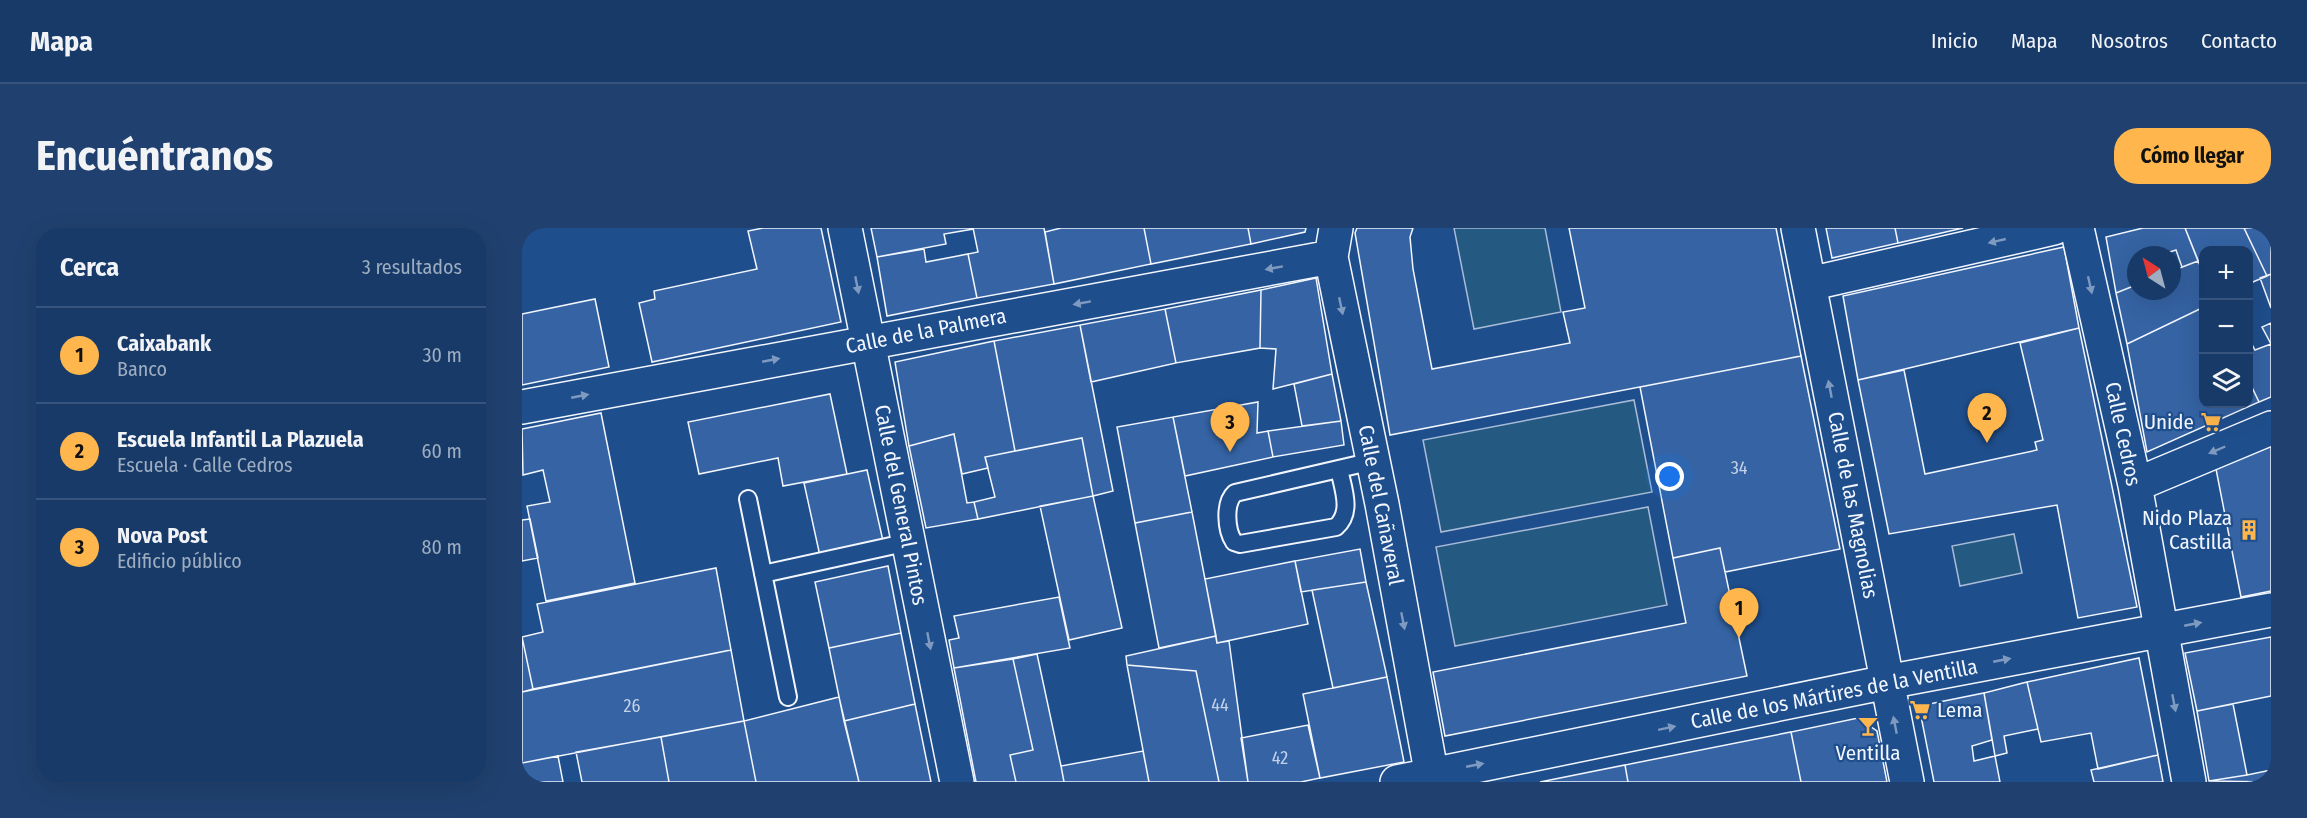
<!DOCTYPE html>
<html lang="es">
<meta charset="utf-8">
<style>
body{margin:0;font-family:"Fira Sans Condensed",sans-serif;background:#20416f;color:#f1f3f6}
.controls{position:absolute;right:18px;top:18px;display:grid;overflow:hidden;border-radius:12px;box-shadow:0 6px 24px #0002}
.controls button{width:54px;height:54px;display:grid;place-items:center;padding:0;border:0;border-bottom:2px solid #36547d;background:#173a69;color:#f1f3f6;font:30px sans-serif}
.compass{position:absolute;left:1605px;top:18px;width:54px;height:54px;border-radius:50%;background:#173a69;box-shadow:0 6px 24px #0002;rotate:324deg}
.you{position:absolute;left:1148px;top:249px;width:21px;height:21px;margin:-15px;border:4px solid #fff;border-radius:50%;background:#1a73e8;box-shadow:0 0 0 9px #1a73e833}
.badge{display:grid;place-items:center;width:39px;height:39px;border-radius:50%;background:#ffb74d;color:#111;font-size:20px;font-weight:700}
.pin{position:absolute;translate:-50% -50px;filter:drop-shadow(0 2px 3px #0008)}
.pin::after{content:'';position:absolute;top:32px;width:21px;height:18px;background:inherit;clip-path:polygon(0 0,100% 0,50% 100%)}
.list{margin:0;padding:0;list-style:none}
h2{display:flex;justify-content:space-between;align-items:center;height:78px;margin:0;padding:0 24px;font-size:26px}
h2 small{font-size:20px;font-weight:400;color:#9eadc0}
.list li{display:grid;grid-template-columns:39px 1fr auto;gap:18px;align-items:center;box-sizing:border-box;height:96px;padding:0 24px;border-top:2px solid #36547d}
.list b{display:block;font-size:22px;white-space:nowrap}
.list p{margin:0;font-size:20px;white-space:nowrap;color:#9eadc0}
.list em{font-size:20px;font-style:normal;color:#9eadc0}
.icon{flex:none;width:33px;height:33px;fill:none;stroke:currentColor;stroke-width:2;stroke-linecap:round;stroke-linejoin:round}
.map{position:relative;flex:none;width:1749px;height:554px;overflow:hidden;border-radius:24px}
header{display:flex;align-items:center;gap:36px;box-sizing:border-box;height:84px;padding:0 30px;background:#173a69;border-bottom:2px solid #36547d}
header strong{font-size:28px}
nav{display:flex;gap:33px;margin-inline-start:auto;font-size:21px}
.intro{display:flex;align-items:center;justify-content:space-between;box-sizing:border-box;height:144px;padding:0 36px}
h1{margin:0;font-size:42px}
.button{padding:15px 27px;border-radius:24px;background:#ffb74d;color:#111;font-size:21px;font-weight:700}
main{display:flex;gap:36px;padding:0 36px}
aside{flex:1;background:#173a69;border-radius:24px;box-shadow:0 6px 24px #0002}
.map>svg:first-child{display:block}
</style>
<header>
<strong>Mapa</strong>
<nav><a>Inicio</a><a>Mapa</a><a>Nosotros</a><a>Contacto</a></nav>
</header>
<div class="intro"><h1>Encuéntranos</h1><a class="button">Cómo llegar</a></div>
<main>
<aside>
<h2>Cerca<small>3 resultados</small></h2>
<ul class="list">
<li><span class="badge">1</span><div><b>Caixabank</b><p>Banco</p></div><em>30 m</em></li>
<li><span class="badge">2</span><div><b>Escuela Infantil La Plazuela</b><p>Escuela · Calle Cedros</p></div><em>60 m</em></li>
<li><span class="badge">3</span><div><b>Nova Post</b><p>Edificio público</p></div><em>80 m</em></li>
</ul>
</aside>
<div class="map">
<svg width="1749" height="554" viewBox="0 0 1749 554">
<rect width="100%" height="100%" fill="#1f4e8c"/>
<!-- green -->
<path fill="#245a82" stroke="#a8bbd7" stroke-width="1.5" d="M 932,0 L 1023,0 L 1039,84 L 952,101 Z
M 1112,172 L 1130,264 L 919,304 L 901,212 Z
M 1126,279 L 1145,377 L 933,418 L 914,319 Z
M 1492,306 L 1500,345 L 1438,358 L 1430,318 Z"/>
<!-- building -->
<path fill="#3563a3" stroke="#f2f6ff" stroke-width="1.5" d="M 241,0 L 299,0 L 319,94 L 130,134 L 117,75 L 133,71 L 132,63 L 235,41 L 226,3 Z
M 349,0 L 451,0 L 451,1 L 422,6 L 424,16 L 355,29 Z
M 522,0 L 532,56 L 455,70 L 446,26 L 456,24 L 451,0 Z
M 539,0 L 622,0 L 629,36 L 532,56 L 523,4 Z
M 622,0 L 726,0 L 729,16 L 629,36 Z
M 726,0 L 784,0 L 783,4 L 729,16 Z
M 835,0 L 891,0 L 888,9 L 891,41 L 910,141 L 1048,115 L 1041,84 L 1063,80 L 1047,0 L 1254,0 L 1279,128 L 868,207 L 833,5 Z
M 1304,0 L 1373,0 L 1376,15 L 1310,30 Z
M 1373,0 L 1441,0 L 1376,15 Z
M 1621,0 L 1663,0 L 1676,33 L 1660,39 L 1654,22 L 1639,27 L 1614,27 L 1614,57 L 1594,65 L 1584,9 Z
M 1663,0 L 1722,0 L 1745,48 L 1726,56 L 1726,22 L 1682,22 L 1682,47 Z
M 1722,0 L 1749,0 L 1749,46 L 1745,48 Z
M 1542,19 L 1557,100 L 1336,152 L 1321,68 Z
M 402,21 L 404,34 L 446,26 L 455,70 L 365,88 L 355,29 Z
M 1676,33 L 1682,47 L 1682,79 L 1605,116 L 1594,65 L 1614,57 L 1614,63 L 1650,63 L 1650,43 Z
M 1749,46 L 1749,80 L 1738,50 Z
M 794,50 L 810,146 L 751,161 L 754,121 L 738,120 L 739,62 Z
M 739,62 L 738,120 L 654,135 L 643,81 Z
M 73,71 L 87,139 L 0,157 L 0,86 Z
M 1682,79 L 1682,176 L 1726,176 L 1726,151 L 1737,174 L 1625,224 L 1605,116 Z
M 643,81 L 654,135 L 569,154 L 558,97 Z
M 1749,95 L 1749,169 L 1737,174 L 1726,151 L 1726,109 L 1733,122 L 1749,116 L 1740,99 Z
M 558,97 L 591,263 L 571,268 L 560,210 L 493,223 L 472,113 Z
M 1557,100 L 1615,379 L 1556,390 L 1535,277 L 1367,306 L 1336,152 L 1382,142 L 1403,246 L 1515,222 L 1513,214 L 1521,212 L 1498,115 Z
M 472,113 L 493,223 L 463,229 L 466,240 L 440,246 L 432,206 L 387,218 L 373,134 Z
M 1279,128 L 1318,321 L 1203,344 L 1198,320 L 1151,330 L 1118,159 Z
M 810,146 L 819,193 L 780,198 L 772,156 Z
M 308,166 L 325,246 L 261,258 L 256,230 L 177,246 L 166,194 Z
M 736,174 L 735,205 L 746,203 L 751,229 L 663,248 L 651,189 Z
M 79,185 L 113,355 L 24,373 L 5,278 L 28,274 L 21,242 L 1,247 L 0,201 Z
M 651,189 L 670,284 L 613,295 L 595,199 Z
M 819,193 L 822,217 L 751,229 L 746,203 Z
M 432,206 L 445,275 L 452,274 L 456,291 L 404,300 L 387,218 Z
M 560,210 L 571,268 L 456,291 L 452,274 L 473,269 L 463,229 Z
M 1749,217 L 1749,363 L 1719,369 L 1694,241 Z
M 345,242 L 361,313 L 298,328 L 282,255 Z
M 571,268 L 600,400 L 547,412 L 518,278 Z
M 670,284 L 694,408 L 637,420 L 613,295 Z
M 8,291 L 16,330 L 0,333 L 0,292 Z
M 1198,320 L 1225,448 L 923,508 L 911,444 L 1164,395 L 1151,330 Z
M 838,321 L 844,354 L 779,364 L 773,333 Z
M 773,333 L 786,396 L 695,415 L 683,351 Z
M 366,338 L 379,405 L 307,420 L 293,354 Z
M 194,340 L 209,422 L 11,461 L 0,409 L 21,404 L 15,376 Z
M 844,354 L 865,449 L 811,460 L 790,362 Z
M 537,369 L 548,420 L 432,440 L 427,412 L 437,410 L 432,388 Z
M 379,405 L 393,476 L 322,493 L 307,420 Z
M 694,408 L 695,415 L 707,413 L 726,554 L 697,554 L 674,443 L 605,437 L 604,428 Z
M 0,409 L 11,461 L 0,464 Z
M 1749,409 L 1749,468 L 1675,483 L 1663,425 Z
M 209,422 L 222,493 L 0,535 L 0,464 Z
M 515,426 L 539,538 L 542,554 L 494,554 L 488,527 L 511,522 L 491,431 Z
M 1617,430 L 1636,527 L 1576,541 L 1569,505 L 1519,514 L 1505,454 Z
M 491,431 L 511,522 L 488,527 L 494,554 L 454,554 L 432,440 Z
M 605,437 L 674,443 L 697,554 L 627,554 Z
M 865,449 L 882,534 L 798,550 L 781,466 Z
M 1505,454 L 1516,501 L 1482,508 L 1485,525 L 1473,528 L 1462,465 Z
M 1462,465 L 1470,512 L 1450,518 L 1452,533 L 1473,528 L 1478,554 L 1412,554 L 1397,478 Z
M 317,469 L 337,554 L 234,554 L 222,493 Z
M 393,476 L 409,554 L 337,554 L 322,493 Z
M 1711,476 L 1725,547 L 1687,553 L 1675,483 Z
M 1336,490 L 1355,503 L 1365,554 L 1279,554 L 1269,504 Z
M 222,493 L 234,554 L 147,554 L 139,509 Z
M 786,497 L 798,550 L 779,554 L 726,554 L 719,510 Z
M 1269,504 L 1279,554 L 1106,554 L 1103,537 Z
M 139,509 L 147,554 L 60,554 L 54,524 Z
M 621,523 L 627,554 L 542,554 L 539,538 Z
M 1636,527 L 1641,554 L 1572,554 L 1569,542 Z
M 36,528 L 41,554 L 0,554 L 0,535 Z
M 1103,537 L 1106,554 L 1018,554 Z
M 1749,542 L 1749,554 L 1687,553 L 1725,547 Z"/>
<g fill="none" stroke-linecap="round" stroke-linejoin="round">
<!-- service casing -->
<g stroke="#f2f6ff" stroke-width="20">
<path id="service" d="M 817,241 C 821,261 831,284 814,299 L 718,316 L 712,314 C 704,302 702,275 713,265 L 851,233
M 226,271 L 266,469
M 241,346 L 387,314"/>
</g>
<!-- minor casing -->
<g stroke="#f2f6ff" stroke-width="36">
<path id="minor" d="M 323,0 L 435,554
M 814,0 L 809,29 L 860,276 L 911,554
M 1276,0 L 1385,554
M 1555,0 L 1613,257 L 1667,554
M 1287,56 L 1532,0
M 0,179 L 809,29
M 1613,257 L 1749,200
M 875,554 L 1365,454 L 1749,382"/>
</g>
<!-- service -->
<use href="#service" stroke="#1f4e8c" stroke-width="16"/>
<!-- minor -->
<use href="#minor" stroke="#1f4e8c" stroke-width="33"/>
</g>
<!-- one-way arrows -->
<defs><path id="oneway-solid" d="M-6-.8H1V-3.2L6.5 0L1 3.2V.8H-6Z" transform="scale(1.5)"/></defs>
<g fill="#7e9ac0">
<use href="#oneway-solid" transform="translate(1475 13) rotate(167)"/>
<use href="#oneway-solid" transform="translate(752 40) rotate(170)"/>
<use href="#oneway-solid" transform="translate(335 57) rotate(79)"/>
<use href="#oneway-solid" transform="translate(1568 57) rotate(77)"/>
<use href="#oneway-solid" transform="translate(560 75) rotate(170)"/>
<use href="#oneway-solid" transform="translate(819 78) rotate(78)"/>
<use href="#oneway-solid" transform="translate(249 132) rotate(-11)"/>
<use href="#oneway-solid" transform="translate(1308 161) rotate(-101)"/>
<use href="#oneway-solid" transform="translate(58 168) rotate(-11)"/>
<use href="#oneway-solid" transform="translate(1695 222) rotate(157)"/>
<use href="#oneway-solid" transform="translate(881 393) rotate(79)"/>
<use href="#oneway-solid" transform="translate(1671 396) rotate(-11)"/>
<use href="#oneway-solid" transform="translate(407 413) rotate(79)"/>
<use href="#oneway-solid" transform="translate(1480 432) rotate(-11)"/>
<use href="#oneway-solid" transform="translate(1652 475) rotate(79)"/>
<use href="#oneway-solid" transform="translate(1373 497) rotate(-101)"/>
<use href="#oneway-solid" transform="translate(1145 500) rotate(-12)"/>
<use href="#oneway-solid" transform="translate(953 537) rotate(-11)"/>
</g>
<!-- icons -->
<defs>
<g id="supermarket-bare" transform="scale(1.62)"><path d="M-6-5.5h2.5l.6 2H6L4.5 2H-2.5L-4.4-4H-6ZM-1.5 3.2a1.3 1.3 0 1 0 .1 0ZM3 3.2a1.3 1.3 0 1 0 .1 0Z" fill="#ffb74d" stroke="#1f4e8c" stroke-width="2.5" paint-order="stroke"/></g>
<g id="building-bare" transform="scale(1.62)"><path d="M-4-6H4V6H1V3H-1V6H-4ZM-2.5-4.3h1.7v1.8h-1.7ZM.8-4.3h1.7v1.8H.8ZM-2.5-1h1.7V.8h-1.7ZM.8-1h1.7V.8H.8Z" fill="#ffb74d" stroke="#1f4e8c" stroke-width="2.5" paint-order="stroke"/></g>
<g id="bar-bare" transform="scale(1.62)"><path d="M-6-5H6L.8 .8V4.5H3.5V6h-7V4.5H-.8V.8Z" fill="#ffb74d" stroke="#1f4e8c" stroke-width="2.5" paint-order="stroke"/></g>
</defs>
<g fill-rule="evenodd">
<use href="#supermarket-bare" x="1689" y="194"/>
<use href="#building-bare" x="1727" y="302"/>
<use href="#supermarket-bare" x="1398" y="482"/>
<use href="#bar-bare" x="1346" y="498"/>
</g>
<g text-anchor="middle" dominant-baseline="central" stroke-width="4.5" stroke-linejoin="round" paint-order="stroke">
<!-- number labels -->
<g font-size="18" fill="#c3d1e8">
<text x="1217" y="240">34</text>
<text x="698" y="477">44</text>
<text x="110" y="478">26</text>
<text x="758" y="530">42</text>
</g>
<!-- street labels -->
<g font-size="21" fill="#f2f6ff" stroke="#1f4e8c">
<text transform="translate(404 103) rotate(-11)">Calle de la Palmera</text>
<text transform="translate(1601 206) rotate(78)">Calle Cedros</text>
<text transform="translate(379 277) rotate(79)">Calle del General Pintos</text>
<text transform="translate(859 277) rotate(79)">Calle del Cañaveral</text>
<text transform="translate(1331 277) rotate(79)">Calle de las Magnolias</text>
<text transform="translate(1312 466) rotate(-11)">Calle de los Mártires de la Ventilla</text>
</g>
<!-- poi labels -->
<g font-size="21" fill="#f2f6ff" stroke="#1f4e8c" text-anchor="end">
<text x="1672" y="194">Unide</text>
<text x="1710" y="290">Nido Plaza<tspan x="1710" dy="24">Castilla</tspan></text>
<text x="1415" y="482" text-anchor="start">Lema</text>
<text x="1346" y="525" text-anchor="middle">Ventilla</text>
</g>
</g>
</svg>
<div class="controls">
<button>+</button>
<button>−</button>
<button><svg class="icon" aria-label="layers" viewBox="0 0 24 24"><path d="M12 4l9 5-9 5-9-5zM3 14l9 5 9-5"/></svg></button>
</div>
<svg class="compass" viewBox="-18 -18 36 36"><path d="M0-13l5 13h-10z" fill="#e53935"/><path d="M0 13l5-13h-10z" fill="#9eadc0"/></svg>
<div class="you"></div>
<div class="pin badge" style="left:1217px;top:410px">1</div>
<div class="pin badge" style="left:1465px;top:215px">2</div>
<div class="pin badge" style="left:708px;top:224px">3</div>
</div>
</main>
